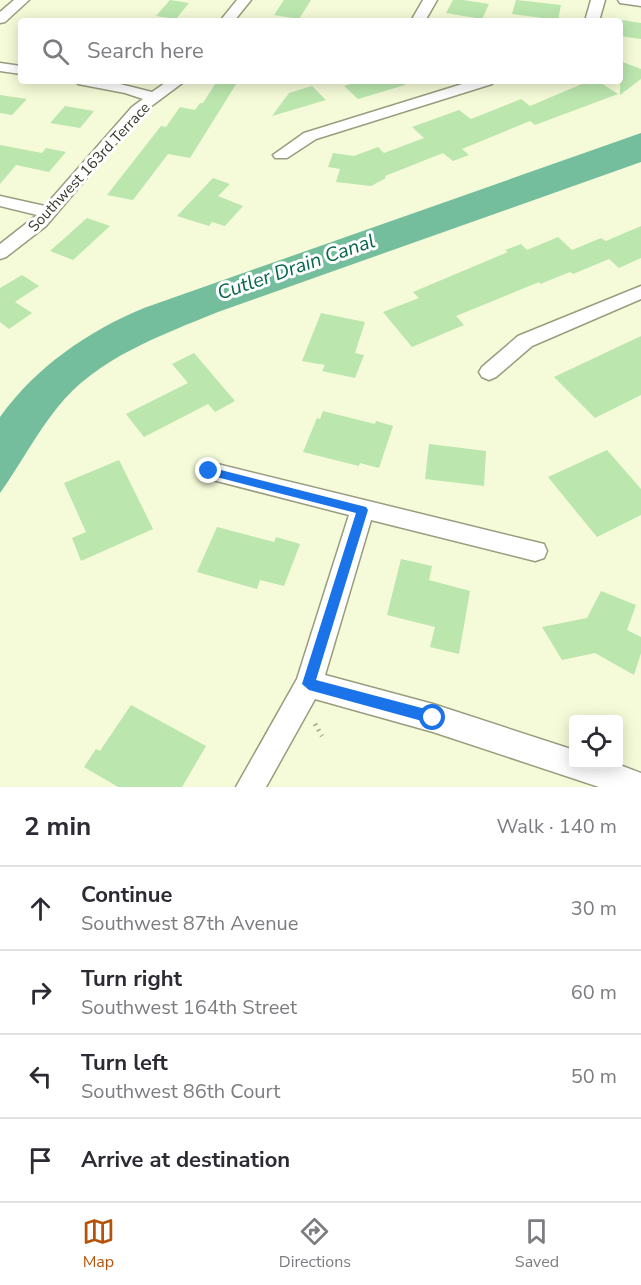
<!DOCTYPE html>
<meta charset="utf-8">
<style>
body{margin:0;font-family:"Nunito Sans",sans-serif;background:#f2f2f3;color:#2b2b33}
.controls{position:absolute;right:18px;bottom:18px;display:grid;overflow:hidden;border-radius:6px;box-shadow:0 3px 15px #0003}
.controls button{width:54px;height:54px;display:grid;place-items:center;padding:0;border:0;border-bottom:2px solid #e1e1e2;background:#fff;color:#2b2b33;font:30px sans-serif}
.stop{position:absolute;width:18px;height:18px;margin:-14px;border:4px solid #1a73e8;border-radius:50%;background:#fff}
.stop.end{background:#1a73e8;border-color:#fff;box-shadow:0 2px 6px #0008}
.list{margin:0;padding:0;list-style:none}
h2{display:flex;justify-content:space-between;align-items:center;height:78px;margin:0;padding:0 24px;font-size:26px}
h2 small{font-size:20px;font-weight:400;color:#7c7c81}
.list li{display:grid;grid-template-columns:39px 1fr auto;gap:18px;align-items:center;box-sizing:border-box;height:84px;padding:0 24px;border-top:2px solid #e1e1e2}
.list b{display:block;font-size:22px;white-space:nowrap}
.list p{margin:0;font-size:20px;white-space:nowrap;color:#7c7c81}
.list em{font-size:20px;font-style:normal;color:#7c7c81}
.icon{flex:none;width:33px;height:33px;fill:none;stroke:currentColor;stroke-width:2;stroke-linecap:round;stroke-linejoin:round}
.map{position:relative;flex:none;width:641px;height:787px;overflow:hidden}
.search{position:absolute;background:#fff;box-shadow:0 3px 15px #0003;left:18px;right:18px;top:18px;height:66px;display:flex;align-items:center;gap:15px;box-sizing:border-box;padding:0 21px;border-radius:6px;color:#7c7c81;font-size:22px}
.sheet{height:414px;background:#fff}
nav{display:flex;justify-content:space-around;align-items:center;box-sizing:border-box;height:84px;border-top:2px solid #e1e1e2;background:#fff;font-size:16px;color:#7c7c81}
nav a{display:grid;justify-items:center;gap:3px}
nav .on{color:#b45309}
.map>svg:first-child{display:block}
</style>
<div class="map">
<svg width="641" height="787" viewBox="0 0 641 787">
<rect width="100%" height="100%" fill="#f5fad8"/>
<!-- water -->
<path fill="#75be9d" d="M 641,133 L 641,162 L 218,312 C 162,335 96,358 57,408 C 36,434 20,465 0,493 L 0,417 C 36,367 88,331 144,308 Z"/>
<!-- building -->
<path fill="#bbe6ae" d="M 170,0 L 189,3 L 176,19 L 156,16 Z
M 284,0 L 311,0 L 299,19 L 274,15 Z
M 453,0 L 463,0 L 489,4 L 482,19 L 446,13 Z
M 516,0 L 561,5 L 558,20 L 512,14 Z
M 622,20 L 641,23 L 641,39 L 620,36 Z
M 620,61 L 641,69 L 641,79 L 620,95 Z
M 217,81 L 238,81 L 190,158 L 168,154 L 133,200 L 107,195 L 161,126 L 166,127 L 180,107 L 195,110 L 200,103 L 203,103 Z
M 361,81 L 404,81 L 405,85 L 358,99 L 344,86 Z
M 589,81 L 598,81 L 618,94 L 535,125 L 530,121 L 462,149 L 469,155 L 453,161 L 443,153 L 385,176 L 386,178 L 371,186 L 336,182 L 340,169 L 328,167 L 333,153 L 354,156 L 378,147 L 384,153 L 424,138 L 412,127 L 459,110 L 471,119 L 521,99 L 530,106 Z
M 312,86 L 326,100 L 272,116 L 289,93 Z
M 0,95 L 27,99 L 12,115 L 0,113 Z
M 65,106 L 94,111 L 80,128 L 50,123 Z
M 0,145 L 42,153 L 46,148 L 66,152 L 49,172 L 16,165 L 0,184 Z
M 213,178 L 230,184 L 218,196 L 243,206 L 225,226 L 212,222 L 209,226 L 177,216 Z
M 87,218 L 110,226 L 73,260 L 50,251 Z
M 641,226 L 641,258 L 619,268 L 609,259 L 573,274 L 570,272 L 540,284 L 539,282 L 456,316 L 464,325 L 412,347 L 383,312 L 419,298 L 413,292 L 508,252 L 505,250 L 521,244 L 527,250 L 558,237 L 572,250 L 601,238 L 606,241 Z
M 22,275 L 39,286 L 15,302 L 32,313 L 9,329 L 0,322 L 0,288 Z
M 321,313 L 365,322 L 355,353 L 364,355 L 355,378 L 322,371 L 325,365 L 302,361 Z
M 641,336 L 641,395 L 595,418 L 554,377 Z
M 194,353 L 235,401 L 215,412 L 208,404 L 144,437 L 126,414 L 188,383 L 172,364 Z
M 323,411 L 375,424 L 376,421 L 393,426 L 379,468 L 360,463 L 359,466 L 303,452 L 317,418 L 320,419 Z
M 429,444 L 486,451 L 484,486 L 425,479 Z
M 607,450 L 641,489 L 641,515 L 597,537 L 548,477 Z
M 119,460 L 153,529 L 81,561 L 72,538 L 86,532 L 64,483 Z
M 217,527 L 274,542 L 276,537 L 300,544 L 284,586 L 260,580 L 257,589 L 197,572 Z
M 401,559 L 432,566 L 429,580 L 470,591 L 459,654 L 430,647 L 435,627 L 387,615 Z
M 601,591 L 636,605 L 627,630 L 641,637 L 641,653 L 634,675 L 595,653 L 562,660 L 542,627 L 587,618 Z
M 131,705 L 206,746 L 182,787 L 118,787 L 84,767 L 96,749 L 100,751 Z"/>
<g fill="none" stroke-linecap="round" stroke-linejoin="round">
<!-- minor casing -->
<g stroke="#999d7e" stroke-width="3">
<path id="minor" d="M 14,0 L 29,0 L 5,22 L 0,23 L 0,12 Z
M 237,0 L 251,0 L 234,21 L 220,21 Z
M 423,0 L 437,0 L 425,21 L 411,21 Z
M 591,0 L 605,0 L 599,21 L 585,21 Z
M 618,0 L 641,0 L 641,6 L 620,3 Z
M 0,63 L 21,66 L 21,74 L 0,71 Z
M 76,81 L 108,81 L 152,92 L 168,81 L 185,81 L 142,113 L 46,226 L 6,257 L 0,259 L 0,244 L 37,215 L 0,206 L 0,196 L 45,206 L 132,107 L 143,99 L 125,93 L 78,84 Z
M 472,81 L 494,81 L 492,84 L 316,139 L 287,158 L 275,158 L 273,155 L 304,133 Z
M 641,286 L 641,299 L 532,346 L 496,377 L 489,380 L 482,377 L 479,372 L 482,367 L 518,336 Z
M 209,462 L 544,544 L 547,551 L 544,558 L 535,561 L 371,520 L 325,675 L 433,704 L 574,750 L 574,764 L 617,764 L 641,773 L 641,787 L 599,787 L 433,732 L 315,699 L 266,787 L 236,787 L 297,679 L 349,515 L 201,477 L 198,471 L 201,465 Z"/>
</g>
<!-- path -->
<path stroke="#9fa38a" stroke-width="4.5" stroke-dasharray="1.5 5" stroke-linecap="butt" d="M 315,724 L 322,736"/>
<!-- minor -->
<use href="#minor" fill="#fff" fill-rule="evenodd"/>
</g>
<!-- route -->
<path fill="#1a73e8" d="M 209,467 L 366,507 L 368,510 L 316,680 L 433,711 L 437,713 L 439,718 L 437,722 L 433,724 L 309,690 L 302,684 L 356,513 L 205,474 L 205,468 Z"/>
<g text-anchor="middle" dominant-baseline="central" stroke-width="6" stroke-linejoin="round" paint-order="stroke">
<!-- far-street labels -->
<g font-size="15" fill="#37392c" stroke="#fff">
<text transform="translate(89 167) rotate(-47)">Southwest 163rd Terrace</text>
</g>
<!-- water labels -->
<g font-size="20" font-style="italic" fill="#086748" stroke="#fff">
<text transform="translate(296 267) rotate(-19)">Cutler Drain Canal</text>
</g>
</g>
</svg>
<div class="controls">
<button><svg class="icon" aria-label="locate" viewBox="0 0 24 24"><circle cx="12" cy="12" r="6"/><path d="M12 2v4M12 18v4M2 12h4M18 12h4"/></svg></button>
</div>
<div class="stop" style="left:433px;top:718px"></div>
<div class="stop end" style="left:209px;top:471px"></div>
<div class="search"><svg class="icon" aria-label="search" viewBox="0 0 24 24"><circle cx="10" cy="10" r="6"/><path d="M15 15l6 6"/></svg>Search here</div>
</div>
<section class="sheet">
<h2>2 min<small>Walk · 140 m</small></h2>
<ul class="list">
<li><svg class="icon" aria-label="ahead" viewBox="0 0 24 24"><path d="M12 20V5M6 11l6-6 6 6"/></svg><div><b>Continue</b><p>Southwest 87th Avenue</p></div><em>30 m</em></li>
<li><svg class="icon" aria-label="right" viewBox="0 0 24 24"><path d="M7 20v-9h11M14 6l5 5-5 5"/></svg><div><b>Turn right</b><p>Southwest 164th Street</p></div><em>60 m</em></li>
<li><svg class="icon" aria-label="left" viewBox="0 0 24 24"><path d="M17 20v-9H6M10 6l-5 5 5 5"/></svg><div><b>Turn left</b><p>Southwest 86th Court</p></div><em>50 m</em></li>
<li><svg class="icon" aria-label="arrive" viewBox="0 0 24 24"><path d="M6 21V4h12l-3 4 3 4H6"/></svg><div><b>Arrive at destination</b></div></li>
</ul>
</section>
<nav>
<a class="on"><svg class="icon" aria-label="map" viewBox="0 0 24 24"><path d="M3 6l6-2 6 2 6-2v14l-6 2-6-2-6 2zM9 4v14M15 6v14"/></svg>Map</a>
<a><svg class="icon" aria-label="directions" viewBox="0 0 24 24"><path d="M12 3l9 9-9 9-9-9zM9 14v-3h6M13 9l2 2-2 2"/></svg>Directions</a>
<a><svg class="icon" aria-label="saved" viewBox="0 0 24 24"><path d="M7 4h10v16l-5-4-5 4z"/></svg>Saved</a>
</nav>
